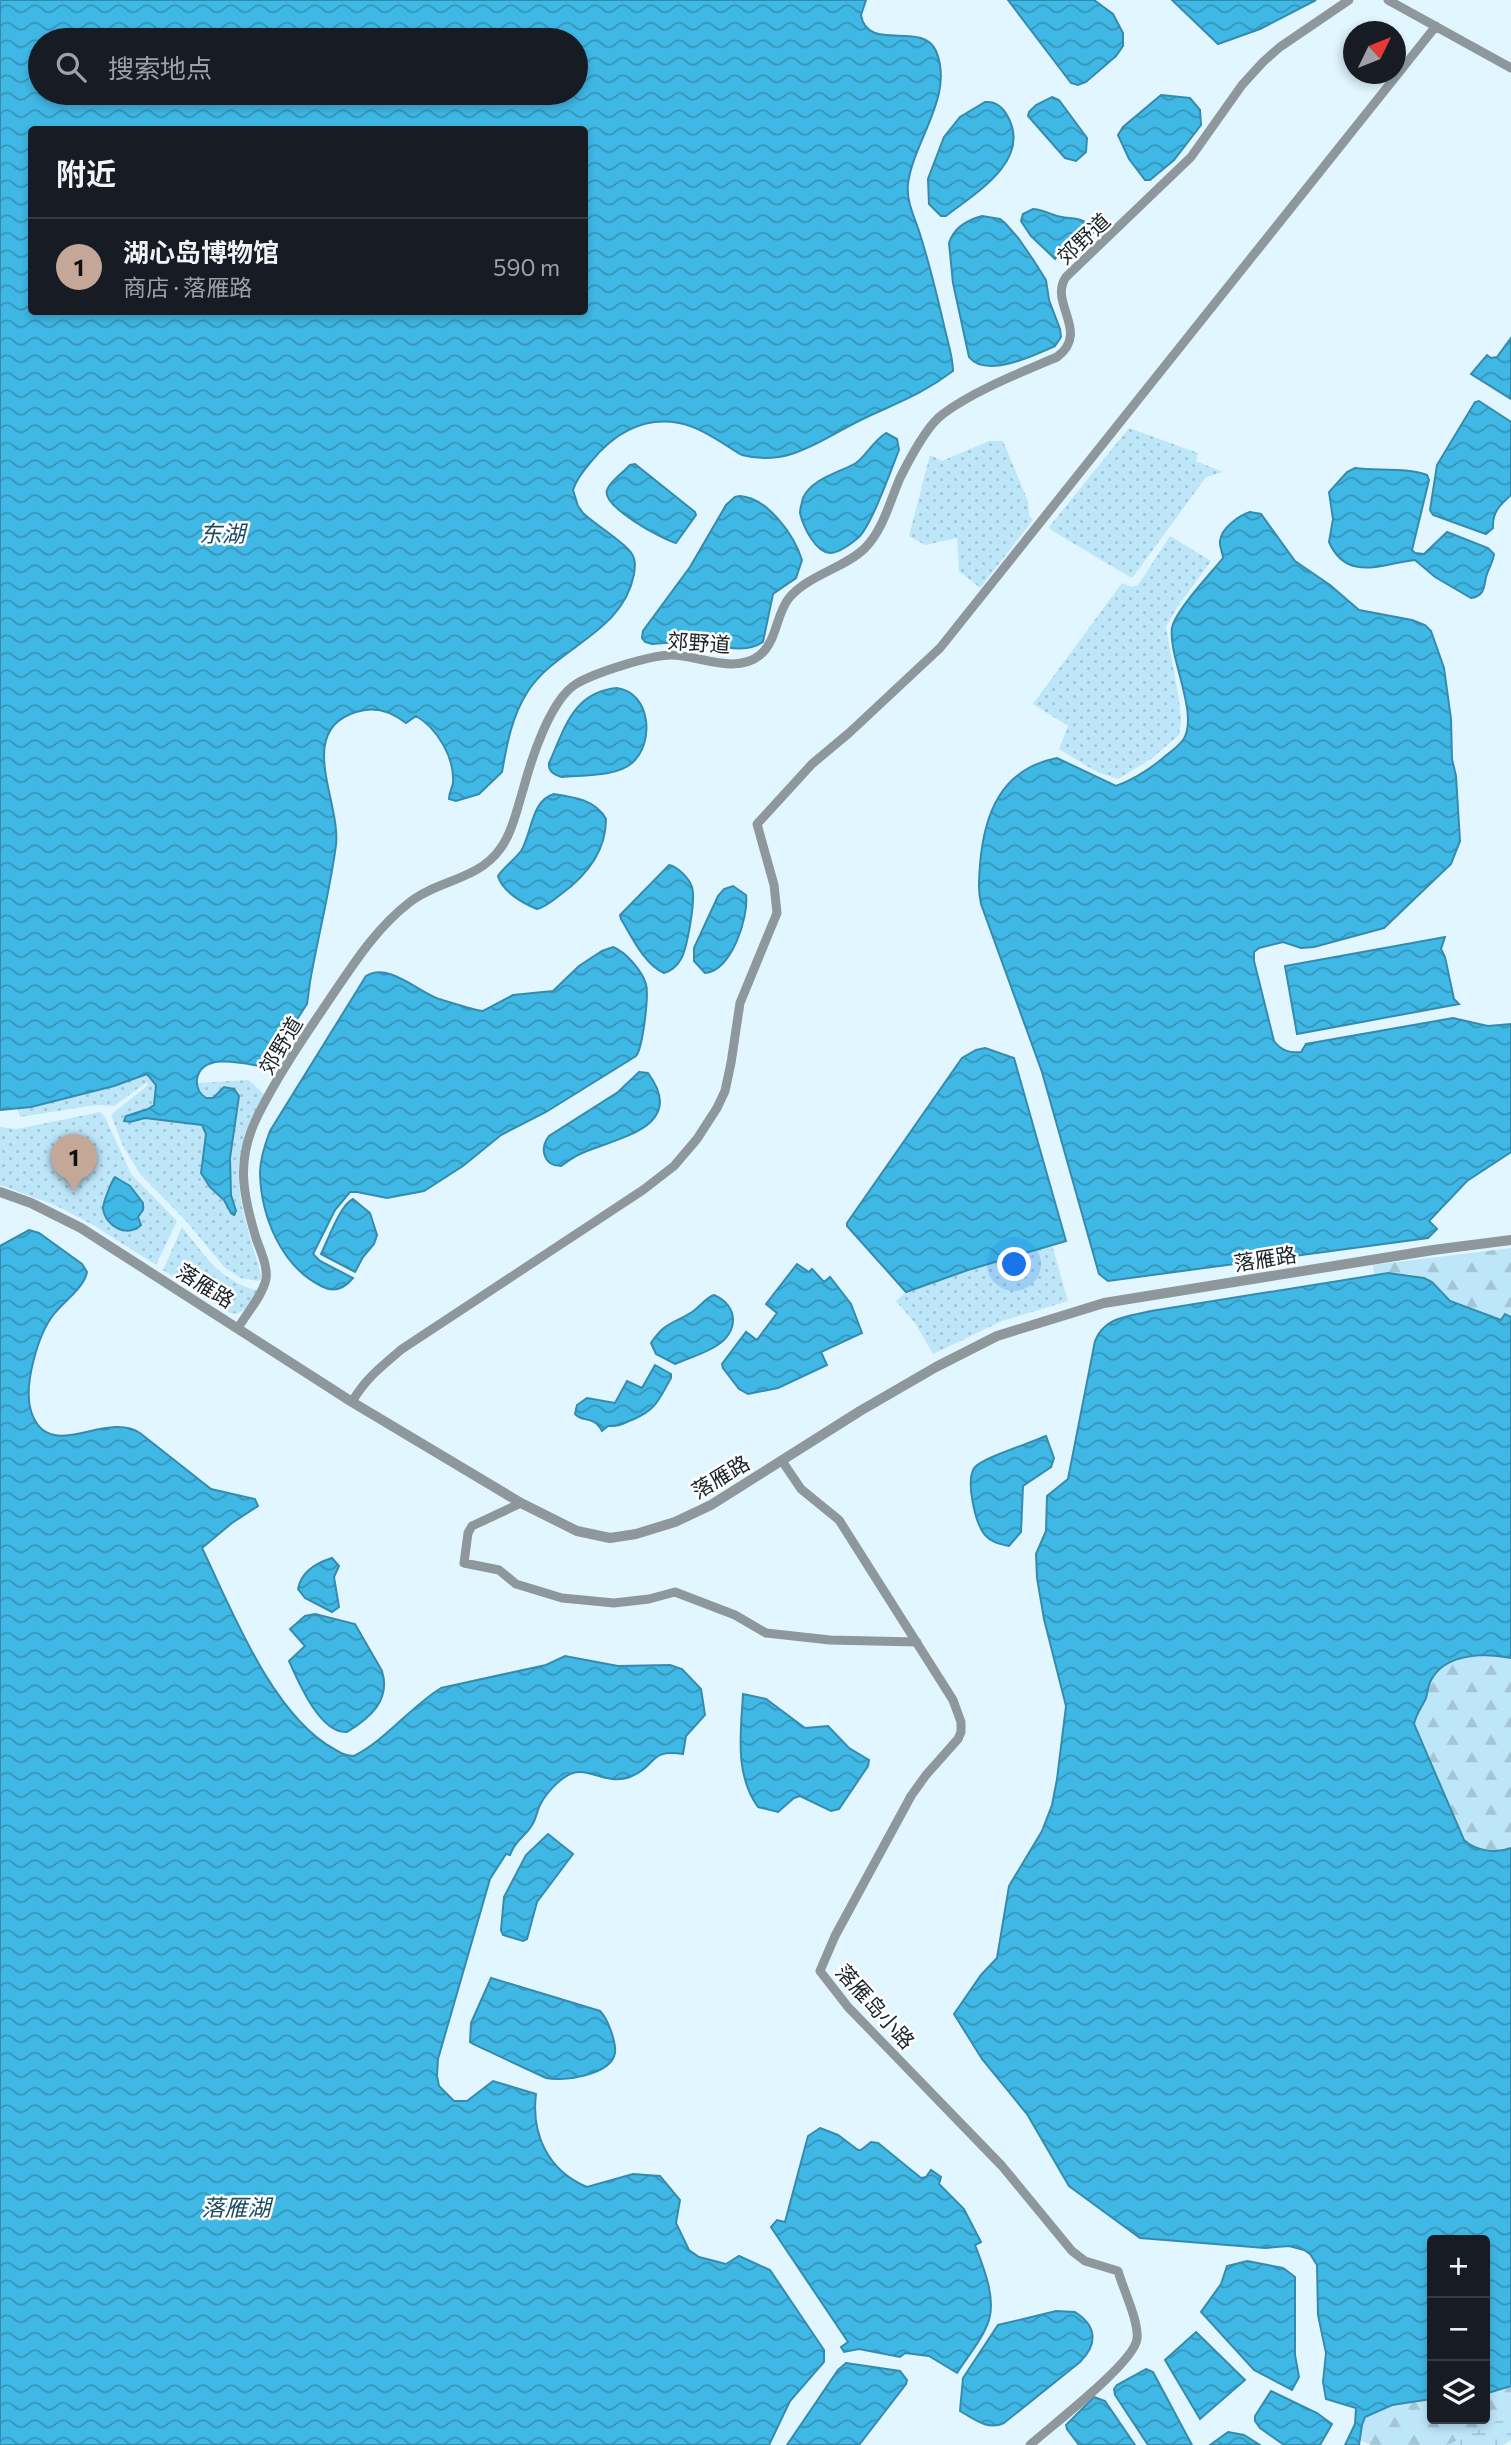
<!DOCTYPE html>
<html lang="zh">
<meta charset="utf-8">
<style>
body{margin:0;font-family:Commissioner,"Noto Sans SC",sans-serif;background:#242831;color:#f1f3f6}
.controls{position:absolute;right:21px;bottom:21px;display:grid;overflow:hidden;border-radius:7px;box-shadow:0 4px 10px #0003}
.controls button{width:63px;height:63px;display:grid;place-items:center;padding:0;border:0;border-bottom:2px solid #363941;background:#171b24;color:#f1f3f6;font:35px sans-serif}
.compass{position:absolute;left:1343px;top:21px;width:63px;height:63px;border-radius:50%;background:#171b24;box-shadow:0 4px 10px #0003;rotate:47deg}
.you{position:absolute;left:1015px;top:1265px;width:24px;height:24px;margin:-18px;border:5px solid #fff;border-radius:50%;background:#1a73e8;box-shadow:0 0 0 10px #1a73e833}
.badge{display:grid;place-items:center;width:46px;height:46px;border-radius:50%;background:#c5a797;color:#111;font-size:23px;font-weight:700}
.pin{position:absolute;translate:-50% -58px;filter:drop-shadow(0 2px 4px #0008)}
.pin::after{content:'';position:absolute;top:37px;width:24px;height:21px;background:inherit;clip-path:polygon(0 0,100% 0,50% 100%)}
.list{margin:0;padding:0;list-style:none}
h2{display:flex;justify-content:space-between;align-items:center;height:91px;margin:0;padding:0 28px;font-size:30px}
h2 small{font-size:23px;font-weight:400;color:#9ea1a6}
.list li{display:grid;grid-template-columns:46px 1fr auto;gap:21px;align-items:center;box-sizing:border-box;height:98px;padding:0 28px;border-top:2px solid #363941}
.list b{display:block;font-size:26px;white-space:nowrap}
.list p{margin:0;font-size:23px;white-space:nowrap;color:#9ea1a6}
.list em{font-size:23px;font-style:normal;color:#9ea1a6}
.icon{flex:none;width:38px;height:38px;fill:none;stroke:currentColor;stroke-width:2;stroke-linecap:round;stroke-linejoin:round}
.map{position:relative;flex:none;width:1511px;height:2445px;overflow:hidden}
.search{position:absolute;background:#171b24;box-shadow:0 4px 10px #0003;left:28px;top:28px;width:560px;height:77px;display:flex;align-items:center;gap:18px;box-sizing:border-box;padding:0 24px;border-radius:38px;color:#9ea1a6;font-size:26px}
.panel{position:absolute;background:#171b24;box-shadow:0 4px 10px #0003;left:28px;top:126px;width:560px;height:189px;border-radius:7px}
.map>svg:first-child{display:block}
</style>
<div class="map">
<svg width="1511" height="2445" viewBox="0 0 1511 2445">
<defs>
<pattern id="grass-dots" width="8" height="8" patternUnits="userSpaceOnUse" patternTransform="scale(1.75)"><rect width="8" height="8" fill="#bee6f9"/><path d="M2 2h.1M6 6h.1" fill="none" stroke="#a3c5d5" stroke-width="1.8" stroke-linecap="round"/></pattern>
<pattern id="forest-firs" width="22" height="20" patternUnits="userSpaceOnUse" patternTransform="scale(1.75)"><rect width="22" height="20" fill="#bee6f9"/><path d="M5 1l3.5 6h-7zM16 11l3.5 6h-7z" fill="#a3c5d5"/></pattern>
<pattern id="wetland-marsh" width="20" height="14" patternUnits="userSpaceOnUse" patternTransform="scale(1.75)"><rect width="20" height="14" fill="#bee6f9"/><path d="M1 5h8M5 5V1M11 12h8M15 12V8" fill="none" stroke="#a3c5d5"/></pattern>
<pattern id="water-waves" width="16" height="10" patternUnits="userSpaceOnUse" patternTransform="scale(1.75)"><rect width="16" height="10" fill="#40b8e6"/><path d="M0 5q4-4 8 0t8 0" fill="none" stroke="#3595ba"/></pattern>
</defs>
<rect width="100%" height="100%" fill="#e2f6ff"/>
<!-- grass -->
<path fill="url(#grass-dots)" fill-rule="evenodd" d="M 1129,428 L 1198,453 L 1196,461 L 1223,472 L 1206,477 L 1133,577 L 1130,577 L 1051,530 L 1049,527 Z
M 989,441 L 1003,441 L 1028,501 L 1029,515 L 1033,520 L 980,588 L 959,571 L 957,538 L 925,545 L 909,536 L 930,455 L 942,461 Z
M 1170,536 L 1211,561 L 1178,606 L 1166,627 L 1179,700 L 1181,721 L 1179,735 L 1151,759 L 1118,779 L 1097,772 L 1059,749 L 1068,726 L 1033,704 L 1122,583 L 1131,587 L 1138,585 Z
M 147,1074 L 156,1085 L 154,1105 L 148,1109 L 124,1118 L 132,1122 L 145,1118 L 201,1125 L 206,1134 L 201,1163 L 204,1180 L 224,1200 L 231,1213 L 234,1215 L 235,1210 L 231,1195 L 230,1158 L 239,1096 L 234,1089 L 224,1088 L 213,1098 L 206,1098 L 200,1093 L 197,1083 L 249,1080 L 266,1096 C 258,1114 246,1133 241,1152 C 232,1192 251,1237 261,1275 L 261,1279 L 258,1281 L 241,1278 L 225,1268 L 187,1222 L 140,1174 L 123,1146 L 111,1115 L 148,1085 L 147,1082 L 114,1106 L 96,1105 L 20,1117 L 18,1109 L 114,1086 Z
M 100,1112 L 105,1117 L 131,1174 L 177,1221 L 156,1265 L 93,1225 L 55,1205 L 0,1185 L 0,1127 L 17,1129 ZM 112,1179 L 121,1179 L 130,1186 L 143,1203 L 139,1219 L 126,1232 C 115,1229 107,1220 103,1210 Z
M 182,1227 C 209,1260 216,1277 257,1291 C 250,1302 245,1316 230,1313 L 163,1270 Z
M 1052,1245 L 1068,1301 L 1002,1321 L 933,1354 L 915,1323 L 896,1301 L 906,1292 L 968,1270 Z"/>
<!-- forest -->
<path fill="url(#forest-firs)" d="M 1511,1248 L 1511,1317 L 1505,1314 L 1501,1320 L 1450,1301 L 1432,1282 L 1424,1278 L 1409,1274 L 1374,1275 L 1373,1265 Z
M 1499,1656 L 1511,1658 L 1511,1848 C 1494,1855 1473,1850 1461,1836 L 1414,1724 C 1416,1714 1422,1708 1426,1698 C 1428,1692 1428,1684 1432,1677 C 1447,1654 1475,1657 1499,1656 Z
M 1511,2386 L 1511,2414 L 1448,2445 L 1371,2445 L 1360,2440 L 1363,2419 L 1380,2409 L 1392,2405 L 1432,2399 L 1432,2419 L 1485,2419 L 1485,2394 Z"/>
<!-- wetland -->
<path fill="url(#wetland-marsh)" d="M 1511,2414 L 1511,2440 L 1503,2445 L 1448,2445 Z"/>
<!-- water -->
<path fill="url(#water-waves)" stroke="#358bad" stroke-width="2" fill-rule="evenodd" d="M 0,0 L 866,0 L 861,15 C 867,53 923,20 936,51 C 955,96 913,141 908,184 C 906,200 914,216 919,231 C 930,265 938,299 946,334 C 949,346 953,359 953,371 C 924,393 899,402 867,417 C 825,436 792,468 742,455 C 723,444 701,427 679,423 C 642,416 612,435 590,463 C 583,471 576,480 573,490 L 578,506 L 583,513 C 595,525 625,542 632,554 C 636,560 635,567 634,574 C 623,633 558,646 528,691 C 512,716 507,743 502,772 L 479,794 L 456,801 L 449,799 C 449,792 452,789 453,783 C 455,758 437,728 416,716 L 406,723 C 391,711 374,706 356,712 C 295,731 341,802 336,845 C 330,891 318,936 310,982 L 307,1004 L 266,1067 C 249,1065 202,1050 197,1079 C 196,1087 200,1094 206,1098 L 213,1098 L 224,1087 L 234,1089 L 239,1096 L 230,1158 L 231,1195 L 236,1211 L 234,1215 L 231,1213 L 224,1200 L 210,1187 L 201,1173 L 206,1134 L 202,1125 L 145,1118 L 130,1122 L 124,1121 L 126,1116 L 148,1109 L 154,1105 L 156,1085 L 147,1074 L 114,1086 L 31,1107 L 0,1110 ZM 576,40 L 576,93 L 40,93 L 40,40 ZM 32,130 L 584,130 L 584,312 L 32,312 Z
M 1008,0 L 1094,0 L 1113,14 L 1123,33 L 1123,46 L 1116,56 L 1086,82 L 1078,85 L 1071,83 Z
M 1172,0 L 1316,0 L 1260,29 L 1218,44 Z
M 1161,95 L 1190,98 L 1200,110 L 1201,125 L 1174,160 L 1150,180 L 1145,180 L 1129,159 L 1118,135 L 1123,127 Z
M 1052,97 L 1059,100 L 1087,138 L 1086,152 L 1076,161 L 1065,158 L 1028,116 L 1029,112 L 1036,105 Z
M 985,102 C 997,101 1004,108 1009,119 C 1030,162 974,194 946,216 L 941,216 L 929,204 L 928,179 L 944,137 L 960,117 Z
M 1033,209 C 1042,210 1046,212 1054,215 C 1070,221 1087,214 1093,233 C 1082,245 1064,245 1055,259 L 1031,236 L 1021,221 L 1023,214 Z
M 982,216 L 1000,219 L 1005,223 L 1019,239 L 1034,261 L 1046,280 L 1049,300 L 1060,329 L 1061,337 L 1055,346 C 1035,355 986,379 969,357 L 953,283 L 949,243 C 954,227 967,220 982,216 Z
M 1511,338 L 1511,399 L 1471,374 L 1487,355 L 1491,358 L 1497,357 Z
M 1479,401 L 1511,422 L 1511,495 C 1500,505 1492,512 1493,528 L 1486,534 L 1433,515 L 1430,510 L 1437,465 L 1475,402 Z
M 886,433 L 897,439 L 899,450 C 891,470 872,524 859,537 C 852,543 841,552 831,553 C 816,554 803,526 800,513 C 800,509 802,502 803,498 C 812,478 839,473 856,463 C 866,456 873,441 886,433 Z
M 635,464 L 695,512 L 696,515 L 676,543 C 663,540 601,506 607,490 C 610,481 624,472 630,465 Z
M 1355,468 C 1377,471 1407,467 1427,475 L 1429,480 L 1412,550 L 1415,553 L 1424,554 L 1447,532 L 1488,548 L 1494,554 C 1493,563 1488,569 1486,577 C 1484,588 1484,596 1471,598 L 1435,577 L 1415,560 C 1384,563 1347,583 1329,542 L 1333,519 L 1329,492 L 1347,472 Z
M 740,496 C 768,498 794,535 802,560 L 796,578 L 773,594 L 763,642 C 743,656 713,643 691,642 C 678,642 665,643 652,644 L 645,642 L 642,638 L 643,631 L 690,567 L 726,505 L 735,497 Z
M 1250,512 L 1261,514 L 1295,561 L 1330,585 L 1359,610 L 1412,620 L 1425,625 L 1431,631 L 1444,668 L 1451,719 L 1452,759 L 1456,776 L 1460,841 L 1451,864 L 1384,928 L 1314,947 L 1301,948 L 1283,942 L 1259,948 L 1254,952 L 1254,961 L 1274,1041 C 1282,1051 1289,1053 1301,1052 L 1306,1044 L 1453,1018 L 1488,1026 L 1511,1024 L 1511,1152 L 1467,1181 L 1429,1221 L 1437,1229 L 1428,1238 L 1108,1281 L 1099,1274 L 1042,1072 L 981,904 C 978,891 979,879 980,865 C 984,814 1001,769 1057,758 L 1116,786 C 1132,780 1150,769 1163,758 C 1169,753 1178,747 1183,740 C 1200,716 1168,656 1172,628 C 1175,611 1211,573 1223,558 C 1223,552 1219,547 1220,541 C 1221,528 1240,515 1250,512 Z
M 617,688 C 651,693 655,743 632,763 C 616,777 582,775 562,777 C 554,775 548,771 549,763 C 565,728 573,692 617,688 Z
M 554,794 C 574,797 596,800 606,819 C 606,852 585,877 560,895 C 552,901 546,907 537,909 C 522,903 502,891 498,876 C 504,867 514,860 521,851 C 532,834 531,800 554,794 Z
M 669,865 C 678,867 689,878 692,887 C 696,900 687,948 681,959 C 677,966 671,971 664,973 C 644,964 632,937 621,919 L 620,915 Z
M 733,886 L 746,895 C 749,917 731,972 705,973 L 694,961 L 694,948 L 718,896 L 724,889 Z
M 1445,937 L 1441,949 L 1445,957 L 1454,999 L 1459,1004 L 1297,1034 L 1285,966 Z
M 613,947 C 626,952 642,971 646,984 C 649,995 643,1047 636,1056 L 546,1112 L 501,1135 L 463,1166 L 424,1191 L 387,1198 L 357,1192 L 350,1192 L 335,1210 L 313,1254 L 320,1261 L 353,1278 C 344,1289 334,1293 321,1286 C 281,1266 261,1216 260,1173 C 260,1158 265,1144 270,1131 L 366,976 C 389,962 418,992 439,999 C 450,1002 472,1010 483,1011 L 513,995 L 553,991 L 579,966 L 602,951 Z
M 985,1048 L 1014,1058 L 1066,1241 L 968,1270 L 906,1292 L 847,1226 L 847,1223 L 962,1058 L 976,1050 Z
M 639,1072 L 648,1073 C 689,1128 615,1138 580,1154 C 573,1157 567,1162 561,1166 C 544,1166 539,1149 549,1136 L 618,1092 Z
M 115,1177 L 130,1186 L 143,1203 L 143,1210 L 138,1217 L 141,1225 C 128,1238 105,1227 103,1208 C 103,1203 112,1180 115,1177 Z
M 353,1199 L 370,1213 L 377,1235 L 374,1244 L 363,1257 L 355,1272 L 321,1254 C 328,1240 340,1205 353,1199 Z
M 29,1230 L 39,1233 L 82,1264 L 87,1272 C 84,1288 64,1301 54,1314 C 38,1334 23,1386 31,1411 C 48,1465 105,1410 140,1433 L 211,1489 L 255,1499 L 258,1506 L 232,1523 L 202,1548 C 232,1610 272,1715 334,1749 C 341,1753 346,1756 354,1756 C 387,1739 409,1708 441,1688 L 546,1665 L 565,1656 L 618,1666 L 670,1665 L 682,1669 L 701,1689 L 705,1715 L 686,1736 L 683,1754 C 648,1749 658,1765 632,1776 C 613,1785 598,1773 580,1772 C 565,1771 546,1793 540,1805 C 537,1811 536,1819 532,1825 C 525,1838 517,1837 510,1855 L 506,1854 L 490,1879 L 438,2059 L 437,2076 L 439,2086 L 454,2101 L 467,2101 L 493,2081 L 536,2094 C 531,2134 548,2171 587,2187 L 633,2174 L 660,2176 L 680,2200 L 676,2223 L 689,2250 L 699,2257 L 726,2264 L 739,2256 L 770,2270 L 824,2350 L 824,2362 L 790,2401 L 769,2445 L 0,2445 L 0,1246 Z
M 797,1264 L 809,1272 L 812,1269 L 824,1282 L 830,1277 L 851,1304 L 862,1333 L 821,1352 L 827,1365 L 778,1388 L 748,1394 L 739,1389 L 723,1368 L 722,1364 L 746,1332 L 757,1340 L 777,1313 L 766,1304 Z
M 1388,1273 L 1424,1278 L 1432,1282 L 1450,1301 L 1501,1320 L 1505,1314 L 1511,1317 L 1511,1658 C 1486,1653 1448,1653 1433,1677 C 1428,1683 1428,1691 1426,1698 C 1422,1707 1416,1714 1414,1724 L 1464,1840 C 1476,1851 1496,1854 1511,1848 L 1511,2386 L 1485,2394 L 1485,2240 L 1432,2240 L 1432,2399 L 1392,2405 L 1365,2417 L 1362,2425 L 1359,2445 L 1345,2445 L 1355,2424 L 1356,2408 L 1326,2399 L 1323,2382 L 1326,2353 L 1318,2315 L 1317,2265 L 1310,2254 L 1304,2250 L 1289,2246 L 1265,2248 L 1140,2238 L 1069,2186 L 1027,2114 L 982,2059 L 954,2014 L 981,1975 L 997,1958 L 1009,1886 L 1042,1831 L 1052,1805 L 1057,1779 L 1066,1706 L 1044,1619 L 1037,1578 L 1036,1554 L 1046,1531 L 1047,1496 L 1068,1479 L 1095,1341 C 1105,1316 1128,1317 1151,1311 Z
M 714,1295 C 739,1306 739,1332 716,1346 C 704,1354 688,1358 675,1364 L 656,1354 L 651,1343 C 666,1321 672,1325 692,1312 C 700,1307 705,1298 714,1295 Z
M 655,1365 L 671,1374 L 671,1378 C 659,1399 657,1409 634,1419 C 621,1424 622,1426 608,1426 L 602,1431 C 594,1415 583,1423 575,1414 L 577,1405 L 587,1398 L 615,1403 L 627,1381 L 642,1388 Z
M 1046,1436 L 1054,1458 L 1051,1467 L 1023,1486 L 1021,1532 L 1009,1546 C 999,1544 991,1542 985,1535 C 975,1523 965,1479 975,1467 C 984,1457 1031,1443 1046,1436 Z
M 332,1558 L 339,1566 L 334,1577 L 339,1607 L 332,1612 L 305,1598 L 298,1589 C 301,1572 316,1563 332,1558 Z
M 315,1614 L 355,1624 L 382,1671 C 391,1700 370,1718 347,1732 C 320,1734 298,1681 289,1661 L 305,1646 L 290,1629 L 305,1616 Z
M 743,1694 L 766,1699 L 805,1728 L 828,1726 L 849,1748 L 869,1760 L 868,1766 L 839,1809 L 831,1811 L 800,1796 L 794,1798 L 778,1812 L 758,1807 C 734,1774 741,1731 743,1694 Z
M 548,1834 L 573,1854 L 537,1902 L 527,1939 L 523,1941 L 503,1935 L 501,1930 L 504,1897 L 526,1855 Z
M 491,1978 L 600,2011 C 606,2017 608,2023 611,2031 C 613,2037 616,2045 615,2053 C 611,2075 563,2082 546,2078 L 473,2044 L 470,2042 L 471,2023 Z
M 820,2128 L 838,2135 L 858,2150 L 861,2150 L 871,2142 L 878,2143 L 921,2178 L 926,2177 L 931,2170 L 941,2177 L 939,2184 L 964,2209 L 981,2242 L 975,2245 C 983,2266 996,2297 989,2320 C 983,2339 967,2357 957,2373 L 929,2356 L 905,2353 L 900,2357 L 859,2349 L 844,2352 L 841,2347 L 848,2342 L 771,2227 L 777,2220 L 785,2222 L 808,2136 Z
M 1247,2261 L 1283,2268 L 1295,2277 L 1295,2355 L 1299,2377 L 1292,2390 L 1254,2370 L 1201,2312 L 1221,2284 L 1227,2266 Z
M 1056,2311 L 1075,2312 C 1097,2326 1098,2344 1080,2362 L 1004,2423 C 988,2431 974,2419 960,2411 L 963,2378 L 998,2325 Z
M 1196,2332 L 1245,2380 L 1200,2419 L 1165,2360 Z
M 846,2363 L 900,2371 L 907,2380 L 906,2384 L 859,2445 L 787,2445 L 838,2370 Z
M 1146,2369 L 1153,2372 L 1192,2445 L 1148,2445 L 1115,2395 L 1114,2389 L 1117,2385 Z
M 1271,2391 L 1317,2413 L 1332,2424 L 1320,2445 L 1284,2445 L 1260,2428 L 1255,2421 L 1255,2416 Z
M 1094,2397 L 1105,2401 L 1135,2445 L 1079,2445 L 1067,2429 L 1066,2425 Z
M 1228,2432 L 1244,2435 L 1260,2445 L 1210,2445 Z"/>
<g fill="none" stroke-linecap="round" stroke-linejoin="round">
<!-- minor -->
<path stroke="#8e989c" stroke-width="9" d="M 1388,0 L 1511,68
M 238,1328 C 246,1314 263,1295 266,1279 C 268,1266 260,1250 256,1238 C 242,1192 236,1159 258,1115 C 278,1075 304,1037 329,1000 C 353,965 375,929 410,902 C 438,880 478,880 500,849 C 512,833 517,809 523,790 C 531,760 550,700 576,684 C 594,673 650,655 671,655 C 698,655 736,675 760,655 C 777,641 776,614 789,598 C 808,575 845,568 865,548 C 883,530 890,501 900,478 C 909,460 927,425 943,414 C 973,391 1022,372 1057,357 C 1091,332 1048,303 1066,277 L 1191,157 L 1242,85 L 1263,62 L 1280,47 L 1349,0
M 352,1402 C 365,1379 383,1365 402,1349 L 643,1190 L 674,1166 L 697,1139 L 717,1108 L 725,1091 L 731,1063 L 740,1003 L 777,913 L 774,885 L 757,824 L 812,764 L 849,733 L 940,648 L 1436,26
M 782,1461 L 801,1489 L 839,1520 L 953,1700 L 961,1722 L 961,1732 L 958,1739 L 926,1775 L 911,1796 L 835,1936 L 820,1971 L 848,2007 L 1002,2166 L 1072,2251 L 1085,2261 L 1118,2271 C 1123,2289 1139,2321 1137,2339 C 1134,2363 1051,2426 1030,2445
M 521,1503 L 472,1526 L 468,1533 L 464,1563 L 499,1570 L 516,1584 L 562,1598 L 614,1603 L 649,1599 L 675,1592 L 735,1615 L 766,1633 L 830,1640 L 917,1642"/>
<!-- tertiary -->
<path stroke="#8e989c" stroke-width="10" d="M 0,1192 L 31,1203 L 81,1228 L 352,1402 L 521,1503 L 577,1531 L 610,1538 L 636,1534 L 675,1522 L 711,1505 L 860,1411 L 936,1367 L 997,1336 L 1104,1303 L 1433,1250 L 1511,1240"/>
</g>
<g text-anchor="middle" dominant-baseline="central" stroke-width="5" stroke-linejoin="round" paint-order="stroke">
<!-- street labels -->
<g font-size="21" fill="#1a2327" stroke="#fff">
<text transform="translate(1083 238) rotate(-43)">郊野道</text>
<text transform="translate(699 642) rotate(4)">郊野道</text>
<text transform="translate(280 1045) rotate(-59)">郊野道</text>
<text transform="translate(1265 1258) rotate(-9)">落雁路</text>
<text transform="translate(206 1285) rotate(32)">落雁路</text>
<text transform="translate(720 1476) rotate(-31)">落雁路</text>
<text transform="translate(876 2006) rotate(48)">落雁岛小路</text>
</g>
<!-- water labels -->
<g font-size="23" font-style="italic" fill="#1b4c60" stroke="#fff">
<text x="222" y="533">东湖</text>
<text x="236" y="2207">落雁湖</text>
</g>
</g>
</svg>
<div class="controls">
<button>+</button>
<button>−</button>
<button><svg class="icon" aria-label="layers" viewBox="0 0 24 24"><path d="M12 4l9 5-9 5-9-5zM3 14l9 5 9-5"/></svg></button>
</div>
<svg class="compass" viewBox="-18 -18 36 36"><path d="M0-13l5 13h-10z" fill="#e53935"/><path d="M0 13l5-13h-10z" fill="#9ea1a6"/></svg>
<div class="you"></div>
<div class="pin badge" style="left:74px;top:1192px">1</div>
<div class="search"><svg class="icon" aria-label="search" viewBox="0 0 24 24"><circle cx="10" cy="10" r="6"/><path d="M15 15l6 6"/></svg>搜索地点</div>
<section class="panel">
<h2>附近<small></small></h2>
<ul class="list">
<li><span class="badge">1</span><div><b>湖心岛博物馆</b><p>商店 · 落雁路</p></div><em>590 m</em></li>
</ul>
</section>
</div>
